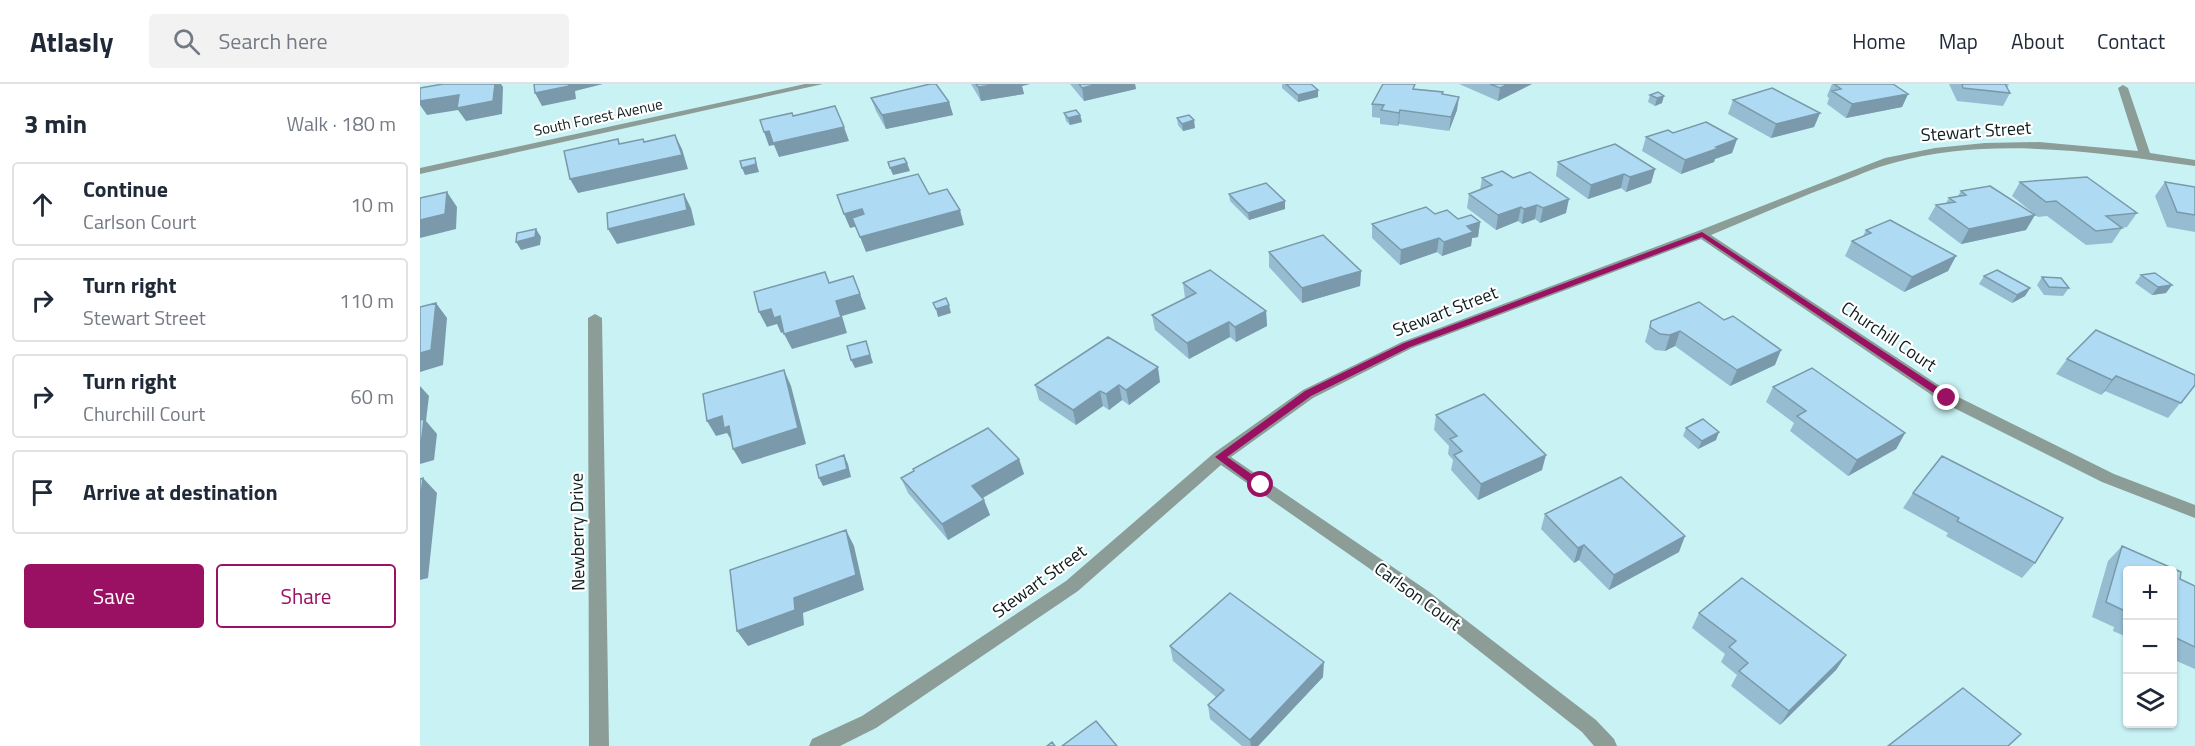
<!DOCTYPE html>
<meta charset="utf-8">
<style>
body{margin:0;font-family:"Titillium Web",sans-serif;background:#f2f2f3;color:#1f2937}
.controls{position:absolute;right:18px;bottom:18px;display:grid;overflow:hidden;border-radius:6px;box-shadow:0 2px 4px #0004}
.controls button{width:54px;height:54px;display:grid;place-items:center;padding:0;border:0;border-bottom:2px solid #e0e1e3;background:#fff;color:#1f2937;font:30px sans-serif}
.stop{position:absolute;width:18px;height:18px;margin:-14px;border:4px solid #9a1062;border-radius:50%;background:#fff}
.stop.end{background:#9a1062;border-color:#fff;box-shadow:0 2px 6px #0008}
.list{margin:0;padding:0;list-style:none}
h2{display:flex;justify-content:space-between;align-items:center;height:78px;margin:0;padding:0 24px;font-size:26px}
h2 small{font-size:20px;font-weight:400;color:#747a83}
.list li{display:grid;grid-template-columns:39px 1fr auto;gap:18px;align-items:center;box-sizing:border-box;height:84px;margin:0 12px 12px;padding:0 12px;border:2px solid #e0e1e3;border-radius:6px}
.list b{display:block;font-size:22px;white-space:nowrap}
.list p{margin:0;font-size:20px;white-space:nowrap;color:#747a83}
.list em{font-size:20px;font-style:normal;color:#747a83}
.actions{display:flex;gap:12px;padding:18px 24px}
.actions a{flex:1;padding:14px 0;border:2px solid #9a1062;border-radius:6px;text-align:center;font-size:21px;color:#9a1062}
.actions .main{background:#9a1062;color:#fff}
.icon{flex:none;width:33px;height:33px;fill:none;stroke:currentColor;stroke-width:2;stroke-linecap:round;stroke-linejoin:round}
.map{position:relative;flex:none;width:1775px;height:662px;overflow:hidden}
header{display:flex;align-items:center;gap:36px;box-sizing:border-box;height:84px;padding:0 30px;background:#fff;border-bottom:2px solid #e0e1e3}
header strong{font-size:28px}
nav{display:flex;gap:33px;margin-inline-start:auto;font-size:21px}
.search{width:420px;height:54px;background:#f2f2f3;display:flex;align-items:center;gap:15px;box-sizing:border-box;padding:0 21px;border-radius:6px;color:#747a83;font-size:22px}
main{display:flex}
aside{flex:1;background:#fff}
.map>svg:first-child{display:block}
</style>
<header>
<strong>Atlasly</strong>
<div class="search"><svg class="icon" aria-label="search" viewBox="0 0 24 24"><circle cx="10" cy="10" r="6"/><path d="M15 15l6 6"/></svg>Search here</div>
<nav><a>Home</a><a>Map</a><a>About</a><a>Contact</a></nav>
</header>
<main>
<aside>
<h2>3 min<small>Walk · 180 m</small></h2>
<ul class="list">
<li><svg class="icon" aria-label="ahead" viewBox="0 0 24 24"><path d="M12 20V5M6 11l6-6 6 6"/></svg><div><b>Continue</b><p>Carlson Court</p></div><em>10 m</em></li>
<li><svg class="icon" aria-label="right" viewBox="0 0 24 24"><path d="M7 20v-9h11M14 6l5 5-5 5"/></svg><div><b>Turn right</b><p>Stewart Street</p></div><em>110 m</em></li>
<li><svg class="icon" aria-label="right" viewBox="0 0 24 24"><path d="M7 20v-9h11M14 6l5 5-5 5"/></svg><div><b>Turn right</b><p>Churchill Court</p></div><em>60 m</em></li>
<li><svg class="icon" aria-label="arrive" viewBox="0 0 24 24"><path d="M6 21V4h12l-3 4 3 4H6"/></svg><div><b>Arrive at destination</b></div></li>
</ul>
<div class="actions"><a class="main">Save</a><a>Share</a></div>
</aside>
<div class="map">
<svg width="1775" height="662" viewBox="0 0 1775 662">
<rect width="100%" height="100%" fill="#c9f2f5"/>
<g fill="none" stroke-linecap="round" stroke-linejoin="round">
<!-- minor -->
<path fill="#8c9c96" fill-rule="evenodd" d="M 385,0 L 403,0 L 0,90 L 0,84 Z
M 1703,1 L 1708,4 L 1730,69 L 1775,76 L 1775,82 C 1675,68 1572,52 1473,79 C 1457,83 1441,90 1426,96 C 1380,113 1336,132 1291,151 L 1532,310 L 1694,390 L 1775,421 L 1775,434 L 1682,398 L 1522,318 L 1281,155 L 992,264 L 893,314 L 811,373 L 1008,507 L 1176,636 L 1194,655 L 1197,662 L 1174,662 L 1162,648 L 996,517 L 801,381 L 658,507 L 456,644 L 420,662 L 389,662 L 392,655 L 442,632 L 646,497 L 794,369 L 883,306 L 982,258 L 1278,147 L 1465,74 L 1515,64 L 1565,59 L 1619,58 L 1718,67 L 1698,4 Z
M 175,230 L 182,234 L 189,662 L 169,662 L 168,234 Z"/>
</g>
<!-- wall -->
<path fill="#96bcd1" d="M 551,0 L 610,0 L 602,2 L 604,10 L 561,17 Z
M 650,0 L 715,0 L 716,5 L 664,17 Z
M 862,0 L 891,0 L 898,6 L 898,13 L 878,18 L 862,4 Z
M 1039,0 L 1112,0 L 1078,17 Z
M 1412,0 L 1473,0 L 1488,10 L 1482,23 L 1426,34 L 1407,20 L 1409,14 L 1407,12 Z
M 1529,0 L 1589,0 L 1587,4 L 1590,9 L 1583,22 L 1537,17 Z
M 995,5 L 1023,8 L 1023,11 L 1037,26 L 1029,47 L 979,40 L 978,42 L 960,40 L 960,34 L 952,33 L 952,20 Z
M 1238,8 L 1242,19 L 1235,22 L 1228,18 L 1230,11 Z
M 451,14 L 529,18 L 533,31 L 466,45 L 456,27 Z
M 1313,16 L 1400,29 L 1394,43 L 1351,54 L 1308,30 Z
M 644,29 L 660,31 L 662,38 L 650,41 L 646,37 Z
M 757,34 L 775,44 L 763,47 L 758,41 Z
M 1253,49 L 1317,55 L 1312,69 L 1295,75 L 1294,78 L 1261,90 L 1222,67 L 1226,53 Z
M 1138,78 L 1235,85 L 1231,99 L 1206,108 L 1201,104 L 1168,115 L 1136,92 Z
M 1062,94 L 1146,129 L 1120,139 L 1115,135 L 1102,140 L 1098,137 L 1076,146 L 1047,124 L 1049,110 L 1060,106 Z
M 1600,98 L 1717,129 L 1707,143 L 1702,144 L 1692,159 L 1666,161 L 1627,132 L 1618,133 L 1592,112 Z
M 1745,98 L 1775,103 L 1775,148 L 1747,143 L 1735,112 Z
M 1541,107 L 1606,146 L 1541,160 L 1508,135 L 1516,121 L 1526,119 L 1529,114 L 1538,112 Z
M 809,110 L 865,125 L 829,136 L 810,117 Z
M 1015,130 L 1038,135 L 1060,138 L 1058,153 L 1052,154 L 1051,162 L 1022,172 L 1017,168 L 980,181 L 952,154 L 952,140 Z
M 1446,146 L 1536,172 L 1528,187 L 1484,208 L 1425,172 L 1432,157 L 1443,152 Z
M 849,168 L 941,187 L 940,202 L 882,219 L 849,183 Z
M 1721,191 L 1746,209 L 1732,211 L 1715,199 Z
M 1564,192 L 1610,204 L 1605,212 L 1592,219 L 1559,200 Z
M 1622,193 L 1649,204 L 1643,212 L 1624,211 L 1617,201 Z
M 763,199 L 846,227 L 847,242 L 816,258 L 810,253 L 769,275 L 735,246 L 732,231 L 765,215 L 765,214 Z
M 1279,218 L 1355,281 L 1310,302 L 1255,262 L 1245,267 L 1235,266 L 1225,258 L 1231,237 Z
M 1647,275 L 1775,301 L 1748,334 L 1685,307 L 1681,311 L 1636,290 Z
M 740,298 L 709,321 L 702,316 L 689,326 L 683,322 L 656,341 L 619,316 L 615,301 Z
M 1353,303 L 1485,349 L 1476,365 L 1428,392 L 1370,347 L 1374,339 L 1346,318 Z
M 1016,331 L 1122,386 L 1058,416 L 1031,386 L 1033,376 L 1028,370 L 1029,362 L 1014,346 Z
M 1266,344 L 1296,356 L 1278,365 L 1263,352 Z
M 1522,372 L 1615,479 L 1602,494 L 1526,452 L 1528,449 L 1483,424 L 1493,409 Z
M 599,375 L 604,390 L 563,414 L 570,431 L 528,456 L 488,409 L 481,394 L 493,387 L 493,385 Z
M 1125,430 L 1259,468 L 1189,506 L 1159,476 L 1154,479 L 1121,445 Z
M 1702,462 L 1761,488 L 1760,495 L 1775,502 L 1775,585 L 1752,575 L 1752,486 L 1707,486 L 1707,553 L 1693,547 L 1694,543 L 1672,533 L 1688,477 Z
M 1279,529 L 1426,571 L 1416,586 L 1360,641 L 1311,602 L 1317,591 L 1301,578 L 1305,570 L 1272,544 Z
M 750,562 L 903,593 L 838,662 L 822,662 L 790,635 L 788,621 L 796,613 L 753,577 Z"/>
<!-- shaded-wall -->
<path fill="#7a99aa" d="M 75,0 L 81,0 L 83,3 L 82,30 L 46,37 L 38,26 L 7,31 L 0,21 L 0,17 Z
M 149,0 L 183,0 L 155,7 L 156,15 L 122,22 L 115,9 Z
M 580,0 L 610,0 L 602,2 L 604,10 L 561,17 L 558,3 Z
M 678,0 L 715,0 L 716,5 L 664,17 L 662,4 Z
M 1088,0 L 1112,0 L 1078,17 L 1080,4 Z
M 898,6 L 898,13 L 878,18 L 878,11 Z
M 1488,10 L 1482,23 L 1426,34 L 1432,20 Z
M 1244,12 L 1242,19 L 1235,22 L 1237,14 Z
M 1039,13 L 1037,26 L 1029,47 L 1031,33 Z
M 529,18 L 533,31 L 466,45 L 462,31 Z
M 980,26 L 979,40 L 978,42 L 979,29 Z
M 1400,29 L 1394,43 L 1351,54 L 1356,40 Z
M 660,31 L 662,38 L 650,41 L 648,34 Z
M 774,36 L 775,44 L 763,47 L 762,40 Z
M 424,43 L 429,57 L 359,73 L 354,61 L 349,62 L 344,48 L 349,47 Z
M 255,51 L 262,65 L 268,85 L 158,109 L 150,95 Z
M 1317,55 L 1312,69 L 1295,75 L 1294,78 L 1261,90 L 1265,76 L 1296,63 Z
M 335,74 L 339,88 L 325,91 L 322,84 Z
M 487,79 L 490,87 L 473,91 L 470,84 Z
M 1235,85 L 1231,99 L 1206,108 L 1210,93 Z
M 1204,90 L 1201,104 L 1168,115 L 1171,101 Z
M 27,108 L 37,123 L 36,145 L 0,154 L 0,136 Z
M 264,110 L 271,124 L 275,141 L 197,160 L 188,145 Z
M 1149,115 L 1146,129 L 1120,139 L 1123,124 Z
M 865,117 L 865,125 L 829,136 L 828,129 Z
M 1117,121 L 1115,135 L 1102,140 L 1104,125 Z
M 1101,123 L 1098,137 L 1076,146 L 1078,131 Z
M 442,125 L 447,140 L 430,144 L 424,130 Z
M 540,126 L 544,141 L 446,168 L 440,153 Z
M 1615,131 L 1606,146 L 1541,160 L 1549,145 Z
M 1060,138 L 1058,153 L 1052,154 L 1051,162 L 1022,172 L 1024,158 L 1047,142 Z
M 116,145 L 121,153 L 120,161 L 101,166 L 96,158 Z
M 1019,154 L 1017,168 L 980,181 L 981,166 Z
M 1536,172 L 1528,187 L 1484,208 L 1492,193 Z
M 941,187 L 940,202 L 882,219 L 882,204 Z
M 433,192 L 446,225 L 422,232 L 427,249 L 372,265 L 364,250 L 416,217 Z
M 1752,201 L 1746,209 L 1732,211 L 1738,203 Z
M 1610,204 L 1605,212 L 1592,219 L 1597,211 Z
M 16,219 L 27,234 L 23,281 L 0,288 L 0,269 Z
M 529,221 L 531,229 L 518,233 L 516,225 Z
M 351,225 L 360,232 L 367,247 L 361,249 L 357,240 L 347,243 L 339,228 Z
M 846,227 L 847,242 L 816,258 L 815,243 Z
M 809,238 L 810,253 L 769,275 L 767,259 Z
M 1260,247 L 1255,262 L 1245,267 L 1250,251 Z
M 446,257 L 453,279 L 435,284 L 431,276 Z
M 1361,266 L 1355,281 L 1310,302 L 1317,286 Z
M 738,283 L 740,298 L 709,321 L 706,306 Z
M 364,286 L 371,302 L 386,360 L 322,380 L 313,365 Z
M 1696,292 L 1685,307 L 1681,311 L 1692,296 Z
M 699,301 L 702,316 L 689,326 L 686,310 Z
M 0,302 L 9,312 L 6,337 L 17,350 L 14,376 L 0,380 Z
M 680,307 L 683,322 L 656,341 L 653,326 Z
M 302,332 L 309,342 L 313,359 L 307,349 L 296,352 L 287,337 Z
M 1299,348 L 1296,356 L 1278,365 L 1282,357 Z
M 1485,349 L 1476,365 L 1428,392 L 1437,376 Z
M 424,371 L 428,380 L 431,393 L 403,402 L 399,394 Z
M 1126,371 L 1122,386 L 1058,416 L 1061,400 Z
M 599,375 L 604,390 L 557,417 L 552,402 Z
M 3,394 L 17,409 L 8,494 L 0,496 L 0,419 Z
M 564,416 L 570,431 L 528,456 L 522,440 Z
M 426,446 L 434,462 L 444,506 L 383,529 L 384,541 L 328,562 L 317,547 L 374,514 Z
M 1265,452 L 1259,468 L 1189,506 L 1194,491 Z
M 1164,461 L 1159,476 L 1154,479 L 1158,464 Z
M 1426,571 L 1416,586 L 1360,641 L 1369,627 Z
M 904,578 L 903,593 L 838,662 L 831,662 L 830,656 Z"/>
<!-- building -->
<path fill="#aedbf3" stroke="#7a99aa" stroke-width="1.5" d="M 23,0 L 75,0 L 73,17 L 37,24 L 39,11 L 0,17 L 0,4 Z
M 114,0 L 149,0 L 149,2 L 115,9 Z
M 510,0 L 516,0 L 529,18 L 462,31 L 451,14 Z
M 556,0 L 580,0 L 558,3 Z
M 659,0 L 678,0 L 662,4 Z
M 866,0 L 891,0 L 898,6 L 878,11 Z
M 963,0 L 995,0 L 993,5 L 1023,8 L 1022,10 L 1039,13 L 1031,33 L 980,26 L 979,29 L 961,26 L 964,21 L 952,20 Z
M 1070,0 L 1088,0 L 1080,4 Z
M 1414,0 L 1473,0 L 1488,10 L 1432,20 L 1412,7 L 1421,5 Z
M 1542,0 L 1585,0 L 1590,9 L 1543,4 Z
M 1352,4 L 1400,29 L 1356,40 L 1313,16 Z
M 1238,8 L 1244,12 L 1237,14 L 1230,11 Z
M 415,22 L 424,43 L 353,59 L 349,47 L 344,48 L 340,36 L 372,29 L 373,32 Z
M 656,26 L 660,31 L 648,34 L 644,29 Z
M 769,31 L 774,36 L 762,40 L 757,34 Z
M 1286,38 L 1317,55 L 1296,63 L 1299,64 L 1265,76 L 1226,53 L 1248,46 L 1253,49 Z
M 255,51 L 262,71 L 150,95 L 144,67 L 198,55 L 199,60 L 223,55 L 224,58 Z
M 1195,60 L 1235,85 L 1210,93 L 1204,90 L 1171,101 L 1138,78 Z
M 335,74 L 336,80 L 322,84 L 320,77 Z
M 484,74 L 487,79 L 470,84 L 468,78 Z
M 1082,87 L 1093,94 L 1110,88 L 1149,115 L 1123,124 L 1117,121 L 1104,125 L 1101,123 L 1078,131 L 1049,110 L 1072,101 L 1062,94 Z
M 498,90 L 509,110 L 527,105 L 540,126 L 440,153 L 432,134 L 444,130 L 442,125 L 424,130 L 417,111 Z
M 1667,93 L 1717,129 L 1686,132 L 1702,144 L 1676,147 L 1636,117 L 1626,118 L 1600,98 Z
M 1745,98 L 1775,103 L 1775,131 L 1757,128 Z
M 846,99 L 865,117 L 828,129 L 809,110 Z
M 1570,102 L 1615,131 L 1549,145 L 1516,121 L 1535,118 L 1529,114 L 1546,111 L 1541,107 Z
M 27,108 L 25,130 L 0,136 L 0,114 Z
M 264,110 L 267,126 L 188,145 L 187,129 Z
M 1006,123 L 1015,130 L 1027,126 L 1038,135 L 1051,131 L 1060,138 L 1047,142 L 1053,148 L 1024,158 L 1019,154 L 981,166 L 952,140 Z
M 1470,136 L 1536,172 L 1492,193 L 1432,157 L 1451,149 L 1446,146 Z
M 116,145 L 115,153 L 96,158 L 97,149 Z
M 903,151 L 941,187 L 882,204 L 849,168 Z
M 790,186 L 846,227 L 815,243 L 809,238 L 767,259 L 732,231 L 776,209 L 763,199 Z
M 1577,186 L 1610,204 L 1597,211 L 1564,192 Z
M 405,188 L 409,199 L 433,192 L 440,210 L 416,217 L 421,233 L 364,250 L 360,232 L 354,234 L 351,225 L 339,228 L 334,208 Z
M 1735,189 L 1752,201 L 1738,203 L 1721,191 Z
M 1622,193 L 1641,194 L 1649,204 L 1629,203 Z
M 526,214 L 529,221 L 516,225 L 513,219 Z
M 1279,218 L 1304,236 L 1313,232 L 1361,266 L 1317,286 L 1260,247 L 1250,251 L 1240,250 L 1230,243 L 1231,237 Z
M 16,219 L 11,266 L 0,269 L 0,223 Z
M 1676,246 L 1775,291 L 1775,301 L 1761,319 L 1696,292 L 1692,296 L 1647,275 Z
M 688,253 L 738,283 L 706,306 L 699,301 L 686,310 L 680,307 L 653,326 L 615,301 Z
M 446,257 L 450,271 L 431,276 L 427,262 Z
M 1392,284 L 1485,349 L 1437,376 L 1377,332 L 1386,327 L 1353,303 Z
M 364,286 L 378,344 L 313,365 L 309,342 L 304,344 L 302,332 L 287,337 L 283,310 Z
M 1064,310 L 1126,371 L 1061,400 L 1034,371 L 1042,367 L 1030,355 L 1037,352 L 1016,331 Z
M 4,335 L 1,361 L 0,361 L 0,336 Z
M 1283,335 L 1299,348 L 1282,357 L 1266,344 Z
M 568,344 L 599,375 L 552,402 L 564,416 L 522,440 L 481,394 L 494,387 L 493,385 Z
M 424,371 L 427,385 L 399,394 L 396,381 Z
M 1522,372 L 1643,434 L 1615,479 L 1537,437 L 1539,434 L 1493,409 Z
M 1201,393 L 1265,452 L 1194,491 L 1164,461 L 1158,464 L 1125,430 Z
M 3,394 L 0,419 L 0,395 Z
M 426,446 L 436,491 L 374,514 L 375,526 L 317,547 L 310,486 Z
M 1702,462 L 1761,488 L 1760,495 L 1775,502 L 1775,563 L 1752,552 L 1752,486 L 1707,486 L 1707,528 L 1686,518 Z
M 1322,494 L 1426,571 L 1369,627 L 1319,587 L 1328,579 L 1309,563 L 1316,557 L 1279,529 Z
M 810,509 L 904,578 L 830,656 L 788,621 L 804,606 L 750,562 Z
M 1543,604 L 1601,650 L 1588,662 L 1468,662 Z
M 676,637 L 697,662 L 642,662 Z
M 632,658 L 635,662 L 627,662 Z"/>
<!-- route -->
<path fill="#9a1062" d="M 1282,148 L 1531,312 L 1531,316 L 1524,316 L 1282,153 L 990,263 L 891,312 L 807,373 L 844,399 L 844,404 L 837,404 L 795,373 L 885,307 L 984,259 Z"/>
<g text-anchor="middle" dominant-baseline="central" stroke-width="4.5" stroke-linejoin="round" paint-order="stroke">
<!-- far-street labels -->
<g font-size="15" fill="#0d1d1e" stroke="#fff">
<text transform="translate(178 33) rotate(-12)">South Forest Avenue</text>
</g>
<!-- street labels -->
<g font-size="18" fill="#0d1d1e" stroke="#fff">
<text transform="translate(1556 47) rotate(-4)">Stewart Street</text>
<text transform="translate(1025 227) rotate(-21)">Stewart Street</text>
<text transform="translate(1469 252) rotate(34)">Churchill Court</text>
<text transform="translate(157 448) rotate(-91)">Newberry Drive</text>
<text transform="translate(619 497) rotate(-36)">Stewart Street</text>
<text transform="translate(998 512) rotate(36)">Carlson Court</text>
</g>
</g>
</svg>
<div class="controls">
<button>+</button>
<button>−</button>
<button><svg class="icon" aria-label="layers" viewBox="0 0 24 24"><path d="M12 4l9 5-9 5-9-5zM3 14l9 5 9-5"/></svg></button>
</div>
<div class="stop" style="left:841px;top:401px"></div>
<div class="stop end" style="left:1527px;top:314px"></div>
</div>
</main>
